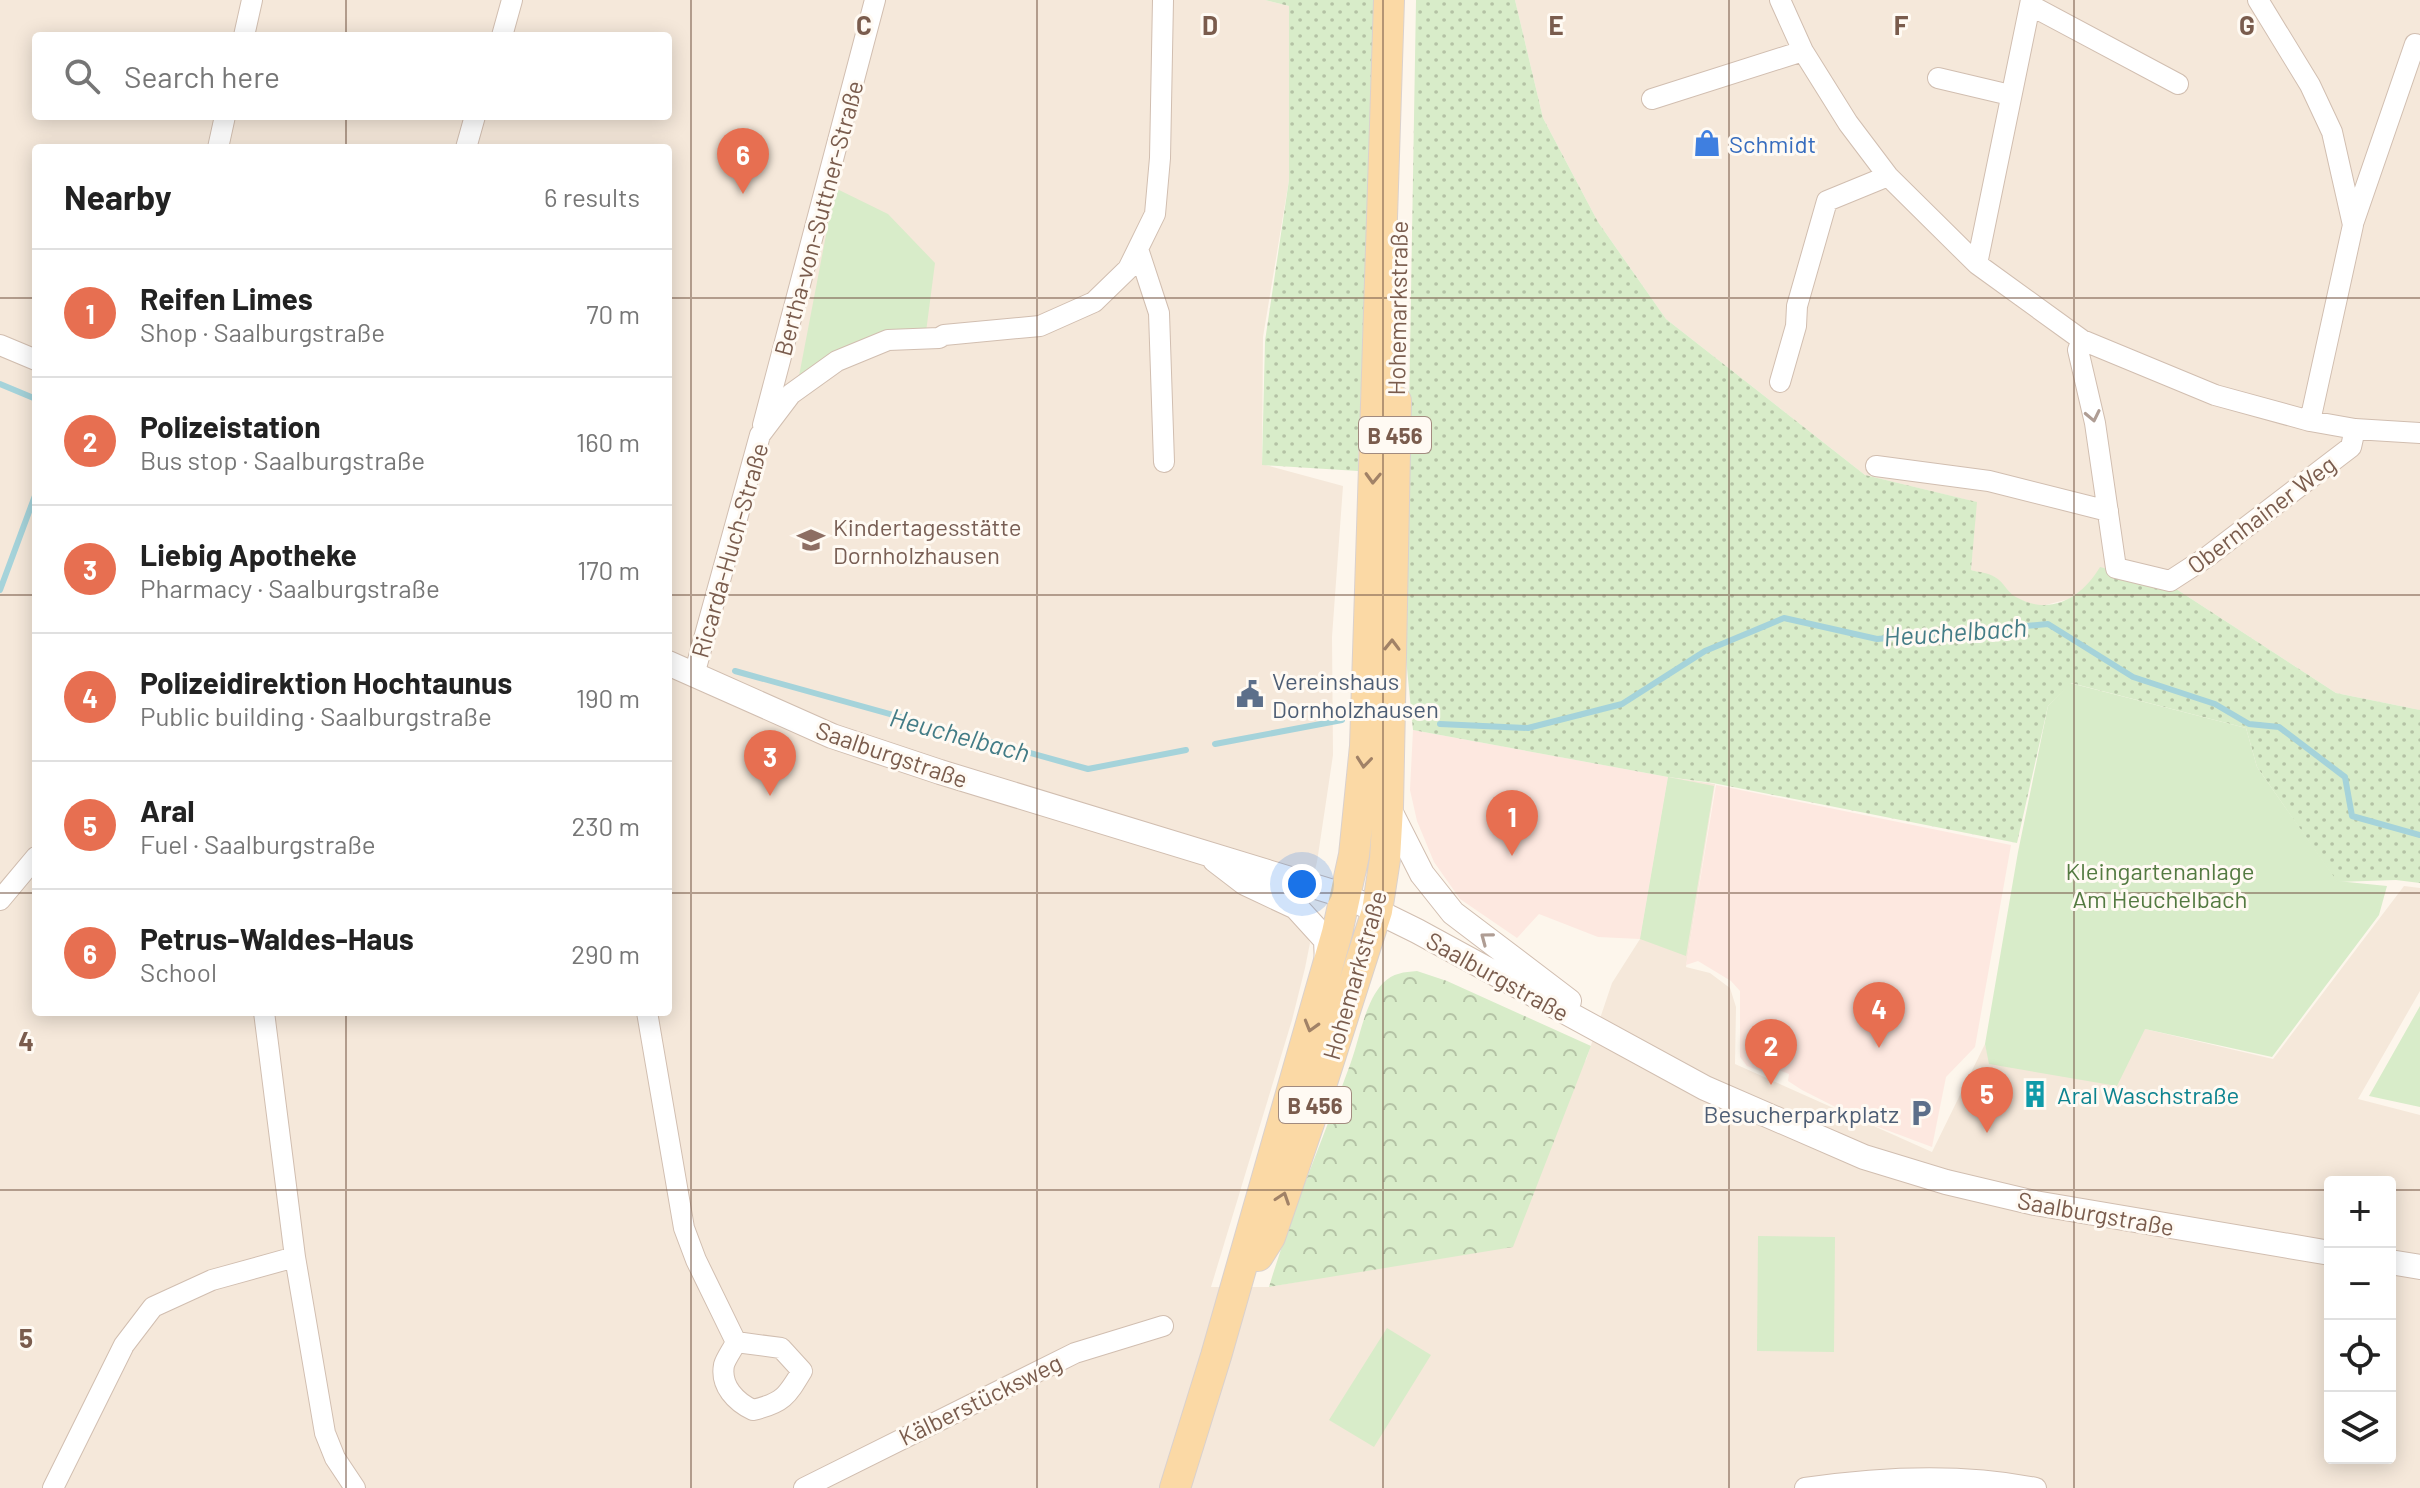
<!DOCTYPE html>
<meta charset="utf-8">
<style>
body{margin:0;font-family:Barlow,sans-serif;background:#f2f2f2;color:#222}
.controls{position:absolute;right:24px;bottom:24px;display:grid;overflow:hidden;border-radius:8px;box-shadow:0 4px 20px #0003}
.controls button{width:72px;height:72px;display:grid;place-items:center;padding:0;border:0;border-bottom:2px solid #e0e0e0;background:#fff;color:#222;font:40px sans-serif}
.you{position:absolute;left:1302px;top:884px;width:28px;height:28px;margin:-20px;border:6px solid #fff;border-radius:50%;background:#1a73e8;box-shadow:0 0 0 12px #1a73e833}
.badge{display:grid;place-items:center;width:52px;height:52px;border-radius:50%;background:#e76f51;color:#fff;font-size:26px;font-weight:700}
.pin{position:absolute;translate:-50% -66px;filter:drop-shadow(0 2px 4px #0008)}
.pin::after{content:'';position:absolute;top:42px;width:28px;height:24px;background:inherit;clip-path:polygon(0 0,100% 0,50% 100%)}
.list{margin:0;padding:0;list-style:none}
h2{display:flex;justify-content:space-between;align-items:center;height:104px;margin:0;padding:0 32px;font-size:34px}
h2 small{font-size:26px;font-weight:400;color:#767676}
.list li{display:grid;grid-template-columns:52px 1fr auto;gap:24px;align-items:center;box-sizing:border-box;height:128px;padding:0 32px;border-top:2px solid #e0e0e0}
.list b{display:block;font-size:30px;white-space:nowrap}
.list p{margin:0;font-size:26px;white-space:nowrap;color:#767676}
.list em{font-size:26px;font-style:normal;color:#767676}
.icon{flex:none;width:44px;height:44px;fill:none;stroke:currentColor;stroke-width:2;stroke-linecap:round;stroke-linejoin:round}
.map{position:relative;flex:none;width:2420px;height:1488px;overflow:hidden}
.search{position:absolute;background:#fff;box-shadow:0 4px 20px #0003;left:32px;top:32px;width:640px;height:88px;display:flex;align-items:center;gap:20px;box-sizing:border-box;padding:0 28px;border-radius:8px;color:#767676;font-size:30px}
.panel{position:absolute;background:#fff;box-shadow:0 4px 20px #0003;left:32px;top:144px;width:640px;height:872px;border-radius:8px}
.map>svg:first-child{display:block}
</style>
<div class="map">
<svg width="2420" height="1488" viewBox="0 0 2420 1488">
<defs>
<pattern id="grass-dots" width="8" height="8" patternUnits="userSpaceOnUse" patternTransform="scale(2)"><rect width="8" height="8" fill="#d8ecc9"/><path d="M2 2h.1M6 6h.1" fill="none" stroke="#b4c2a5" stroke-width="1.8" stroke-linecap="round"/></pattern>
<pattern id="forest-crowns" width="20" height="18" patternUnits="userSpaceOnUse" patternTransform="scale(2)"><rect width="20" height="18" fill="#d8ecc9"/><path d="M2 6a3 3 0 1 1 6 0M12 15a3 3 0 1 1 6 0" fill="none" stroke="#b4c2a5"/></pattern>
</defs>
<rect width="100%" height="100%" fill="#fdf6ec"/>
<!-- residential -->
<path fill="#f5e8da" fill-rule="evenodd" d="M 0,0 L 1265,0 L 1289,6 L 1289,180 L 1263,337 L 1262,464 L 1343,486 L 1332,637 L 1333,755 L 1317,862 L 1301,924 L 1310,943 L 1305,968 L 1292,1020 L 1211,1287 L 1269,1287 L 1308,1280 L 1586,1060 L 1612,983 L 1640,939 L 1668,777 L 1715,784 L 1686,967 L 1710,973 L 1730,988 L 1736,1007 L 1735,1064 L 1932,1152 L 1985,1044 L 1990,1064 L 2145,1029 L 2273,1059 L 2404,886 L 2420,888 L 2420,991 L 2358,1099 L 2420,1115 L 2420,1488 L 0,1488 ZM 36,36 L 668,36 L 668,116 L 36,116 ZM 36,148 L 668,148 L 668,1012 L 36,1012 ZM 2330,1182 L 2390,1182 L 2390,1458 L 2330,1458 Z
M 1515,0 L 2420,0 L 2420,710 L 2336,693 L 2170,585 L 2088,586 L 2069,599 L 2038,607 L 2014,597 L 1995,577 L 1971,570 L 1976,502 L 1865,475 L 1666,319 L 1598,222 L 1543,118 Z"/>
<!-- commercial -->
<path fill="#fde8e0" d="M 1413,730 L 1668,777 L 1640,939 L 1598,937 L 1539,914 L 1517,938 L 1460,899 L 1434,862 L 1417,821 L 1410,790 Z
M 1716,785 L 2011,845 L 1975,1047 L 1946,1077 L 1932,1147 L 1865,1122 L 1802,1090 L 1788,1081 L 1789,1074 L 1776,1069 L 1771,1075 L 1747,1066 L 1740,1057 L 1740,991 L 1731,981 L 1698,961 L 1686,965 Z"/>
<!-- grass -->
<path fill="url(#grass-dots)" d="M 1265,0 L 1375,0 L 1358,471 L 1262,465 L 1265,341 L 1289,180 L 1289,6 Z
M 1416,0 L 1515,0 L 1543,118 L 1598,222 L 1666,319 L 1865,475 L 1977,502 L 1971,570 C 1978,572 1989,573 1995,577 C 2004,582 2008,594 2018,598 C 2052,616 2082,597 2100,567 L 2170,585 L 2336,693 L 2420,710 L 2420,883 L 2396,880 L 2337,882 L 2257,767 L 2246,728 L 2071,683 L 2048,706 L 2017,843 L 1713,783 L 1668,777 L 1413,730 L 1405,648 Z"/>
<!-- forest -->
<path fill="url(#forest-crowns)" d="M 1417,971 L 1447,981 L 1591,1046 L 1513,1247 L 1269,1287 C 1292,1210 1324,1137 1351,1062 C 1360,1037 1365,1002 1383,983 C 1393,973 1404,972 1417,971 Z"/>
<!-- green -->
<path fill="#d8ecc9" d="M 835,188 L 888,214 L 935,263 L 926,332 L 878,333 L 824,358 L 799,376 Z
M 2070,683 L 2246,728 L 2257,767 L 2337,881 L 2387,886 L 2379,915 L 2272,1057 L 2145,1029 L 2117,1086 L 1989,1064 L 1985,1044 L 2018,852 L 2048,706 Z
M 1668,777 L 1714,786 L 1686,956 L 1640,939 Z
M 2420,1006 L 2420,1107 L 2369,1096 Z
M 1758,1236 L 1835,1237 L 1834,1352 L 1757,1351 Z
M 1387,1328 L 1431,1355 L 1374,1447 L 1329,1420 Z"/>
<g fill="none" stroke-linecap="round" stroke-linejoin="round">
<!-- stream -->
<path stroke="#a5d3da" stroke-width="6" d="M 0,384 L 36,399
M 0,590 L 36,493
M 735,671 L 1088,769 L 1186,750
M 1440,724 L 1528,728 L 1622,704 L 1705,651 L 1784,618 L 1877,639 L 2048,624 L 2133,677 L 2215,704 L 2249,724 L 2279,727 L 2345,777 L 2352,816 L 2420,835
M 1215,744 L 1342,720"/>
<!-- minor casing -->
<g stroke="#d1beb0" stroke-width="22">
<path id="minor" d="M 1780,0 L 1803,51 L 1848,123 L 1888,176 L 1977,264 L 2082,340 L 2215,395 L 2310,421 L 2355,429 L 2420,433
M 2258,0 L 2310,85 L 2332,132 L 2353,225 L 2310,421
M 2030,5 L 2178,84
M 244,36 L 252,0
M 502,36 L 512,0
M 1938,78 L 2010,95
M 1652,99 L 1803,51
M 218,148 L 225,116
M 466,148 L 475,116
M 2354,221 L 2415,44
M 1139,252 L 1159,313 L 1164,462
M 1977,264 L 2031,0
M 2082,340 L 2078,350 L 2095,423 L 2116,568 L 2170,581 L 2207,557 L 2351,447 L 2355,429
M 0,345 L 36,360
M 1780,382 L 1796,326 L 1797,306 L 1827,201 L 1888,176
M 763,425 L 875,0
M 1876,466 L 1989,481 L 2108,511
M 694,675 L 760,435 L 791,394 L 837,361 L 888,340 L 939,338 L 944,335 L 1040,326 L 1094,302 L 1128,269 L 1155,214 L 1160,158 L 1163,0
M 0,900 L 36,857
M 647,1012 L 684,1228 L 696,1260 L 736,1342
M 295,1257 L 325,1433 L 335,1458 L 355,1488
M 736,1342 L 781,1348 L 802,1371 C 787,1396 783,1403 753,1410 C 736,1402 720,1386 724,1365 C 726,1358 733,1349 736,1342 Z
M 53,1488 L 124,1345 L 153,1307 L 212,1280 L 295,1257 L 264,1012
M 804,1488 L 1075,1353 L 1163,1326
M 1805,1488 C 1880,1477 1961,1473 2036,1488"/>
</g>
<!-- tertiary casing -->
<g stroke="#d1beb0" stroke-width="26">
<path id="tertiary" d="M 668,663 L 832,736 L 940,772 L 1346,896 L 1417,931 L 1705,1088 L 1864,1157 L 1946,1182 L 2035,1203 L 2330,1253
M 1388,807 L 1422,874 L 1453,913 L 1569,1001
M 1215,860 L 1245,883 L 1296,907 L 1326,940 L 1327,964
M 2390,1262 L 2420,1267"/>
</g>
<!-- primary casing -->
<g stroke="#dad1cd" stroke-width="32">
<path id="primary" d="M 1258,1256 L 1270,1237 L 1309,1123 L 1377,911 L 1385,859 L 1388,807 L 1396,401
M 1175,1488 L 1216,1356 L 1337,933 L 1354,855 L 1365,746 L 1389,0"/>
</g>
<!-- minor -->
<use href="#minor" stroke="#fff" stroke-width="20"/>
<!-- tertiary -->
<use href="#tertiary" stroke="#fff" stroke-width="24"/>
<!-- primary -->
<use href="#primary" stroke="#fbd9a5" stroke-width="30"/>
</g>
<!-- one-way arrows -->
<defs><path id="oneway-chevron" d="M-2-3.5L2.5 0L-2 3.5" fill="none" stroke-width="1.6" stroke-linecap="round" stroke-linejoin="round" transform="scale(2)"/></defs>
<g stroke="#af9d94">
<use href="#oneway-chevron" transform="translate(2093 416) rotate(78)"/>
<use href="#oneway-chevron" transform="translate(1486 938) rotate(-143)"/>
</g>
<g stroke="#a18267">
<use href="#oneway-chevron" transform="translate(1373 478) rotate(92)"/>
<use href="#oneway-chevron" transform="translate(1392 645) rotate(-89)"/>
<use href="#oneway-chevron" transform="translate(1364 762) rotate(96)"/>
<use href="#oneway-chevron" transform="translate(1311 1026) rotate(106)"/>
<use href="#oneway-chevron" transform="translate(1283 1198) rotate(-71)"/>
</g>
<!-- grid -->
<path fill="none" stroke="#7a5c4d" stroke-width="2" stroke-opacity="0.55" d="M 346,0 L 346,36M 691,0 L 691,1488M 1037,0 L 1037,1488M 1383,0 L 1383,1488M 1729,0 L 1729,1488M 2074,0 L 2074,1488M 346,116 L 346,148M 0,298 L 36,298M 668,298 L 2420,298M 0,595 L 36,595M 668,595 L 2420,595M 0,893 L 36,893M 668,893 L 2420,893M 346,1012 L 346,1488M 0,1190 L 2330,1190M 2390,1190 L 2420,1190"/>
<!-- icons -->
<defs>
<g id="shop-bare" transform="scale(2.16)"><path d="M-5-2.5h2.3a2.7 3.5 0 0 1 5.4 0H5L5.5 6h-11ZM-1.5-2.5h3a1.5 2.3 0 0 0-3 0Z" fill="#3f7fe0" stroke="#fffaf3" stroke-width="2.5" paint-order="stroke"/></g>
<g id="school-bare" transform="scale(2.16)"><path d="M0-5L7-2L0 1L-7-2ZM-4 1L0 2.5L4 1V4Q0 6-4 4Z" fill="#8d6e63" stroke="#fffaf3" stroke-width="2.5" paint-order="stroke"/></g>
<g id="civic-bare" transform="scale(2.16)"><path d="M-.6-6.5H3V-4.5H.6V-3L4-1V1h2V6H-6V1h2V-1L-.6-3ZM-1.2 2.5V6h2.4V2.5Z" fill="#5c6f8a" stroke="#fffaf3" stroke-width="2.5" paint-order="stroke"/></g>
<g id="building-bare" transform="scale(2.16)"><path d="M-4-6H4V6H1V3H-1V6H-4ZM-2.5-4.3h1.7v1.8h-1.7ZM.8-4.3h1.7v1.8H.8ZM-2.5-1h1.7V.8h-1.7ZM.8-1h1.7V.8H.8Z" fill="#0f9aa8" stroke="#fffaf3" stroke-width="2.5" paint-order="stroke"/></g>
<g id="parking-bare" transform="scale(2.16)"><path d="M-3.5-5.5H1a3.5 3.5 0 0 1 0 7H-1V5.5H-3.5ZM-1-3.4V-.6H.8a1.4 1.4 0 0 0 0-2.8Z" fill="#5c6f8a" stroke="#fffaf3" stroke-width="2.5" paint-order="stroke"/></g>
</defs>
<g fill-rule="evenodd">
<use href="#shop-bare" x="1707" y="143"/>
<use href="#school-bare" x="811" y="540"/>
<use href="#civic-bare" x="1250" y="694"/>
<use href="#building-bare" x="2035" y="1094"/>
<use href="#parking-bare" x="1921" y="1113"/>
</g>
<g text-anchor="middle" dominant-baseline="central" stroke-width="6" stroke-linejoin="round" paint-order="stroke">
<!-- shield labels -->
<g fill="#fffaf3" stroke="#a28b7f" stroke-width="2">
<rect x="1359" y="417" width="72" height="36" rx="6"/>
<rect x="1279" y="1087" width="72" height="36" rx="6"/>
</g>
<g font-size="22" font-weight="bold" fill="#7a5c4d">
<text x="1395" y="435">B 456</text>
<text x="1315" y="1105">B 456</text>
</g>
<!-- shop labels -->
<g font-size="24" fill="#366cbe" stroke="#fffaf3" text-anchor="start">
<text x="1729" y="143">Schmidt</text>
</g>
<!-- street labels -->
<g font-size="24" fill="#7a5c4d" stroke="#fffaf3">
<text transform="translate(818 218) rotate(-75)">Bertha-von-Suttner-Straße</text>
<text transform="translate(1397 308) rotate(-89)">Hohemarkstraße</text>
<text transform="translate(2261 514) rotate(-37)">Obernhainer Weg</text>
<text transform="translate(729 550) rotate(-74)">Ricarda-Huch-Straße</text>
<text transform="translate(892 754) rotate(19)">Saalburgstraße</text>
<text transform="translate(1354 975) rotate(-74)">Hohemarkstraße</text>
<text transform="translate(1498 976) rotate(29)">Saalburgstraße</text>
<text transform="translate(2096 1213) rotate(10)">Saalburgstraße</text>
<text transform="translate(980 1399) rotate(-26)">Kälberstücksweg</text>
</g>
<!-- education labels -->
<g font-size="24" fill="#785e54" stroke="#fffaf3" text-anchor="start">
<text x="833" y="526">Kindertagesstätte<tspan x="833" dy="28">Dornholzhausen</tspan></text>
</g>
<!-- service labels -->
<g font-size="24" fill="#4e5e75" stroke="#fffaf3" text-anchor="start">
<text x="1272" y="680">Vereinshaus<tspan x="1272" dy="28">Dornholzhausen</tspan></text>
<text x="1899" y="1113" text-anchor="end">Besucherparkplatz</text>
</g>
<!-- park labels -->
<g font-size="24" fill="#537a41" stroke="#fffaf3">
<text x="2160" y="870">Kleingartenanlage<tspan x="2160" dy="28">Am Heuchelbach</tspan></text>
</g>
<!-- culture labels -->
<g font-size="24" fill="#0d838f" stroke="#fffaf3" text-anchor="start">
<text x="2057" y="1094">Aral Waschstraße</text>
</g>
<!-- water labels -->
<g font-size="26" font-style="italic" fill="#437c86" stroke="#fffaf3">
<text transform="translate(1955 631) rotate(-4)">Heuchelbach</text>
<text transform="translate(960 734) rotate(15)">Heuchelbach</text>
</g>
</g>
<g font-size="26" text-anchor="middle" font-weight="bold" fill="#7a5c4d" stroke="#fffaf3" stroke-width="6" stroke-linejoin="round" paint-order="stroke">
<text x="864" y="35">C</text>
<text x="1210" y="35">D</text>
<text x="1556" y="35">E</text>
<text x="1901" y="35">F</text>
<text x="2247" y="35">G</text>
<text x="26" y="1051">4</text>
<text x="26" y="1348">5</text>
</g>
</svg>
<div class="controls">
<button>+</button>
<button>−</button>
<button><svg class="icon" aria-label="locate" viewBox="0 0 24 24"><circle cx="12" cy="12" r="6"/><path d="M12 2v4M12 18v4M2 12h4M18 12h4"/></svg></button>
<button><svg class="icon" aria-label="layers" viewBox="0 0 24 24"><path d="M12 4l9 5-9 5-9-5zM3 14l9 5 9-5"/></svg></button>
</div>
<div class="you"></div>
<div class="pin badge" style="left:1512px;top:856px">1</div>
<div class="pin badge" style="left:1771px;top:1085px">2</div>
<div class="pin badge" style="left:770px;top:796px">3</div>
<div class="pin badge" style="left:1879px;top:1048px">4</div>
<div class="pin badge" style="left:1987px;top:1133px">5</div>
<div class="pin badge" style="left:743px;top:194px">6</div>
<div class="search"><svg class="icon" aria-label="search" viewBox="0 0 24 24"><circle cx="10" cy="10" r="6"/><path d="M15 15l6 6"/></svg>Search here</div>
<section class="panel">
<h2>Nearby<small>6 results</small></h2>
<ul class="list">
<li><span class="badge">1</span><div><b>Reifen Limes</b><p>Shop · Saalburgstraße</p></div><em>70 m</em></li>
<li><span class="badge">2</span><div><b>Polizeistation</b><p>Bus stop · Saalburgstraße</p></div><em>160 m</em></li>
<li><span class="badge">3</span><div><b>Liebig Apotheke</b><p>Pharmacy · Saalburgstraße</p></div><em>170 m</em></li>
<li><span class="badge">4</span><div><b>Polizeidirektion Hochtaunus</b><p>Public building · Saalburgstraße</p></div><em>190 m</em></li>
<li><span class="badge">5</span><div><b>Aral</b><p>Fuel · Saalburgstraße</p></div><em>230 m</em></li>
<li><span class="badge">6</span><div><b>Petrus-Waldes-Haus</b><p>School</p></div><em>290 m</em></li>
</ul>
</section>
</div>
